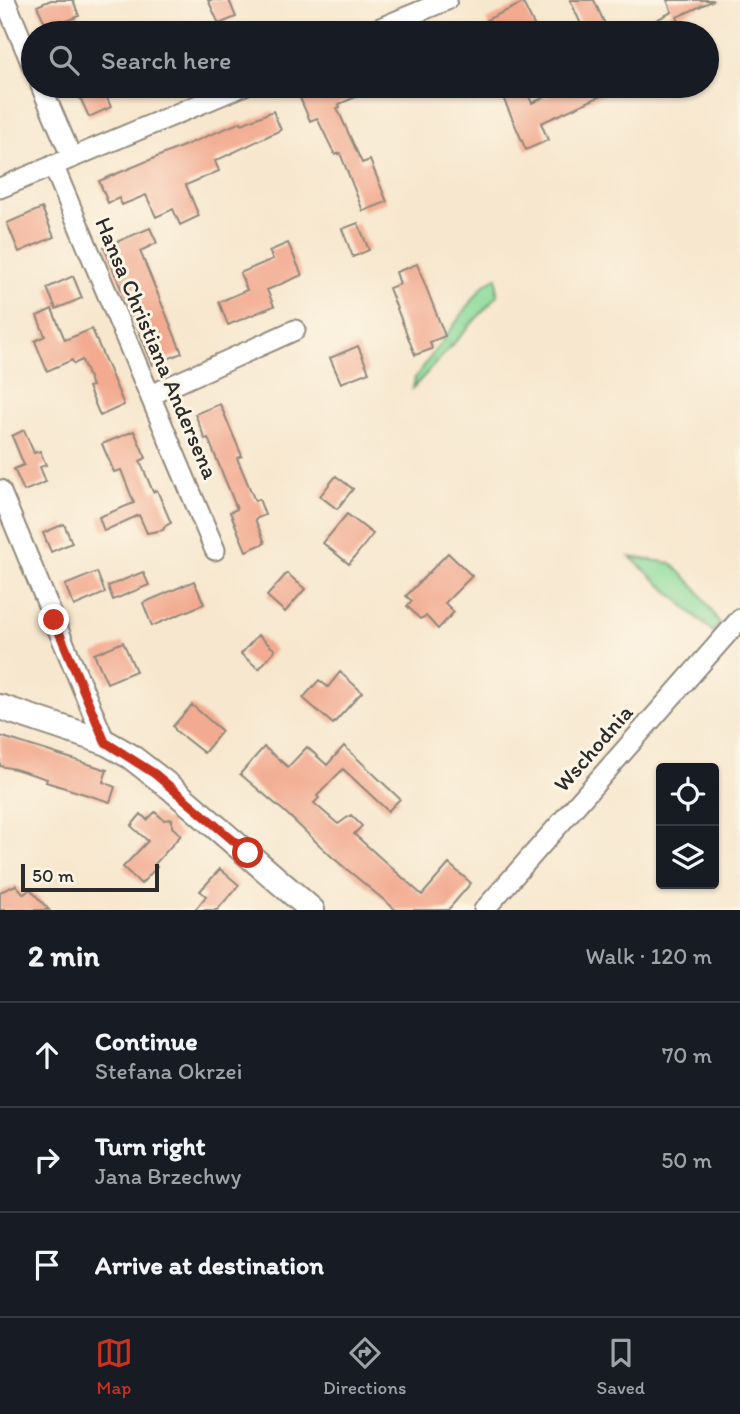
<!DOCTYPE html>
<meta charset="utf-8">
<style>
body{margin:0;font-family:Itim,sans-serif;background:#242831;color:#f1f3f6}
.controls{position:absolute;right:21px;bottom:21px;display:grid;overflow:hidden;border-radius:7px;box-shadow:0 2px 5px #0004}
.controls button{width:63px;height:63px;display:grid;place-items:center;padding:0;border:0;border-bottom:2px solid #363941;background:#171b24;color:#f1f3f6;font:35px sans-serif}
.scale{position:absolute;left:21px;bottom:18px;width:138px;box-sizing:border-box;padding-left:7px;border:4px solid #2b2b2b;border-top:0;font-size:19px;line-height:24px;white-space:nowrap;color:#2b2b2b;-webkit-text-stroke:5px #fcf5e5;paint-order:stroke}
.stop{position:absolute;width:21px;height:21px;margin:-16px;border:5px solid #c8321e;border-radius:50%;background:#fff}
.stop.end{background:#c8321e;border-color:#fff;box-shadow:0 2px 7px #0008}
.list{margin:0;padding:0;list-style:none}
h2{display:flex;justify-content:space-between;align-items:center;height:91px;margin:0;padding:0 28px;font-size:30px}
h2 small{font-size:23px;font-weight:400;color:#9ea1a6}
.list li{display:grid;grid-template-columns:46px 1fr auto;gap:21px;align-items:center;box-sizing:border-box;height:105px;padding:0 28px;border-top:2px solid #363941}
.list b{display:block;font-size:26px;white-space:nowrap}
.list p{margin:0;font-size:23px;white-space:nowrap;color:#9ea1a6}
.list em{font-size:23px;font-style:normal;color:#9ea1a6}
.icon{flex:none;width:38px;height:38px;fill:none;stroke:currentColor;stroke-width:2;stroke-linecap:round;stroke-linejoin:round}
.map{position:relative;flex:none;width:740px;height:910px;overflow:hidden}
.search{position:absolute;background:#171b24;box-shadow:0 2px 5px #0004;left:21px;right:21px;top:21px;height:77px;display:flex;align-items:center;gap:18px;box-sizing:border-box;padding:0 24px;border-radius:38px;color:#9ea1a6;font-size:26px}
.sheet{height:406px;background:#171b24}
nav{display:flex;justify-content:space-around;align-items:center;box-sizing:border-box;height:98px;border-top:2px solid #363941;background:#171b24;font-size:19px;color:#9ea1a6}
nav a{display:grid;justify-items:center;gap:4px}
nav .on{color:#c8321e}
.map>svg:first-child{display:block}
</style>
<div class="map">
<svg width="740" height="910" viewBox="0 0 740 910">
<defs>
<pattern id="grass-tufts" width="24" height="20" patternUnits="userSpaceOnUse" patternTransform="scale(1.75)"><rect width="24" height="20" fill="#89da9a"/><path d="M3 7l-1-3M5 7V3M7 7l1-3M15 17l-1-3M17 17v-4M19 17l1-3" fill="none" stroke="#76bb85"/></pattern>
</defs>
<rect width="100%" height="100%" fill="#fcf5e5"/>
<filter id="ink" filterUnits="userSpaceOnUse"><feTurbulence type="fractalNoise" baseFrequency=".0143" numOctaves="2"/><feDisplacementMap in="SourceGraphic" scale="14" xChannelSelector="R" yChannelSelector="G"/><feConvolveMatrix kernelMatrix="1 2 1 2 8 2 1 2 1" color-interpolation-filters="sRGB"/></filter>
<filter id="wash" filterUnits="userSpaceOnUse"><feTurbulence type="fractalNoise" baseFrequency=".00686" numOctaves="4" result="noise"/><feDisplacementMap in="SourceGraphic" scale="28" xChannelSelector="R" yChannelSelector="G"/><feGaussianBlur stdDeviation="1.57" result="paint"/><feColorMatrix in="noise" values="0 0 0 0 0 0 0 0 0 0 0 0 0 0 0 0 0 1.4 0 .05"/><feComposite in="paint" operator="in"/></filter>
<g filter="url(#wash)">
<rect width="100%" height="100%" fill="#f7e7ce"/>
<!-- grass -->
<path fill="url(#grass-tufts)" stroke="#5a8262" stroke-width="2" d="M 497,277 L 497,296 L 413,388 L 415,378 L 483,286 Z
M 630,557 L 671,563 L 697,589 L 720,624 L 713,632 Z"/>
<g id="blocks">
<!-- building -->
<path fill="#f2aa90" d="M 51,0 L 73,0 L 79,16 L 48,29 L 37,6 Z
M 208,0 L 229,0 L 236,17 L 219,24 Z
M 570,0 L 594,0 L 609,33 L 585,33 Z
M 667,0 L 714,0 L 677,17 L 682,28 L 670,33 L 662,33 L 656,20 L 672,12 Z
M 523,3 L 538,33 L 493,33 L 486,20 Z
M 94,86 L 102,86 L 111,107 L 89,117 L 78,93 Z
M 329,86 L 382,86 L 339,104 L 340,107 L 337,108 L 362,163 L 370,160 L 387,202 L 363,211 L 340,153 L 335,155 L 317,118 L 310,121 L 300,98 Z
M 498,86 L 524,86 L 532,103 L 570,86 L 623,86 L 541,123 L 548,140 L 526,150 Z
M 273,111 L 281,130 L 215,161 L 219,171 L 186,185 L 199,216 L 180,225 L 173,209 L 156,217 L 146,195 L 122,205 L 119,198 L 108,203 L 99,181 L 241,122 L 242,124 Z
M 42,208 L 54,237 L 19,252 L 7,223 Z
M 358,223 L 369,250 L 353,257 L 342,229 Z
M 150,228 L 157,243 L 140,251 L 182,353 L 153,365 L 104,247 Z
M 288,243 L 302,275 L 267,290 L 274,306 L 228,325 L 219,302 L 247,290 L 240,273 L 273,259 L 269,251 Z
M 417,264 L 445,336 L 430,342 L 432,349 L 415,355 L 389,288 L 400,284 L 396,272 Z
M 73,276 L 82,298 L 56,309 L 47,288 Z
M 52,309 L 65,340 L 92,329 L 124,405 L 100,416 L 88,387 L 92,386 L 82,360 L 74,364 L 72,360 L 47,371 L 35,341 L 45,336 L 37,316 Z
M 358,346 L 369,372 L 341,383 L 330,358 Z
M 220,404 L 242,456 L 237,458 L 255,501 L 259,499 L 265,515 L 255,519 L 265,543 L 246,551 L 230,512 L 237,509 L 208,438 L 205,439 L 195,414 Z
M 24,430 L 34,453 L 40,451 L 46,465 L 40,467 L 46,482 L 24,491 L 14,469 L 24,465 L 12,436 Z
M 134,431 L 146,458 L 140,461 L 153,492 L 157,490 L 171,523 L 165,526 L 163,530 L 147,533 L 139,515 L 104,531 L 99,517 L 134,503 L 121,470 L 114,472 L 102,444 Z
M 336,476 L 353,489 L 337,509 L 320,496 Z
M 347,514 L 373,534 L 349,564 L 323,543 Z
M 64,524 L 72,543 L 51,552 L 43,533 Z
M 448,553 L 472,576 L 445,603 L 454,612 L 438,629 L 426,616 L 420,619 L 407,606 L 412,601 L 406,596 Z
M 97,572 L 105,593 L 74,606 L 65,585 Z
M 143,572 L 149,585 L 113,600 L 108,586 Z
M 287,573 L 305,589 L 285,612 L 267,596 Z
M 194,581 L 204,604 L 152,626 L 143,603 Z
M 258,635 L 275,650 L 259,669 L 241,654 Z
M 123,642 L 136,671 L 107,683 L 94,654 Z
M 340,672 L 362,692 L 333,724 L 303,698 L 319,680 L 328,687 Z
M 192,705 L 222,731 L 204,753 L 176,731 L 173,726 Z
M 0,736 L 107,770 L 103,782 L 115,787 L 110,802 L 46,782 L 47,779 L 15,769 L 0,766 Z
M 344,746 L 400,799 L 388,811 L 343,769 L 317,796 L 319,798 L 314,803 L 338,824 L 351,815 L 362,826 L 354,834 L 422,895 L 449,864 L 471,883 L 448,910 L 396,910 L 332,857 L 285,812 L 240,774 L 264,747 L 288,767 L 307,747 L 327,765 Z
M 155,812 L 164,820 L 172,819 L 172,827 L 181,835 L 154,865 L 157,867 L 141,884 L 123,867 L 148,841 L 131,826 L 141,814 L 147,820 Z
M 220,869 L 239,885 L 217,910 L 195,910 L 206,896 L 200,891 Z
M 16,885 L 24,894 L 30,889 L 49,910 L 0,910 L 0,892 Z"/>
</g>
</g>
<g filter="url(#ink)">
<use href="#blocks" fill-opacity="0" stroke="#91897c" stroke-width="2"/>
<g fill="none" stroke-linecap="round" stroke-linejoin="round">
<!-- minor casing -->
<g stroke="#91897c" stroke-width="23">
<path id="minor" d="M 5,0 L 33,67
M 368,33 L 447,0
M 41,86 L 72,158
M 53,165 L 215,550
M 0,188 L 243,86
M 151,395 L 295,330
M 0,490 L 105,742
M 484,910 L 740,619"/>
</g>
<!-- tertiary casing -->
<g stroke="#91897c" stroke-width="28">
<path id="tertiary" d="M 0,707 L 105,742 L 130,756 L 170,787 L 312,910"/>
</g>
<!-- minor -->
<use href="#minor" stroke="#fff" stroke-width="19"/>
<!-- tertiary -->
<use href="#tertiary" stroke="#fff" stroke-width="24"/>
</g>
</g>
<g fill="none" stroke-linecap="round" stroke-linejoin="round" filter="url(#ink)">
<!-- route -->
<path stroke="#c8321e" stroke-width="9" d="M 54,620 L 105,742 L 155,774 L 248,853"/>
</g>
<g text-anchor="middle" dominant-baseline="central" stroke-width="6" stroke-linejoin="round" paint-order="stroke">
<!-- street labels -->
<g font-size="23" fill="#2b2b2b" stroke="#fcf5e5">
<text transform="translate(157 348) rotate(67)">Hansa Christiana Andersena</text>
<text transform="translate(593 748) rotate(-49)">Wschodnia</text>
</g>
</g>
</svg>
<div class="controls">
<button><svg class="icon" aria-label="locate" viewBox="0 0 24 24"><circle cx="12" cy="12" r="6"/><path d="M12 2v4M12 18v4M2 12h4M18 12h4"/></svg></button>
<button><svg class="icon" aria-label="layers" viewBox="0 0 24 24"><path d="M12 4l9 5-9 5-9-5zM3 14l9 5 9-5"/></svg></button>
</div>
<div class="scale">50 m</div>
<div class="stop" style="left:248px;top:853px"></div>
<div class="stop end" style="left:54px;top:620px"></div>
<div class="search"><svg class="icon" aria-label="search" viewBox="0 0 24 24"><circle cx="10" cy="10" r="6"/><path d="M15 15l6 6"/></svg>Search here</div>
</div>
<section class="sheet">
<h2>2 min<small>Walk · 120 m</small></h2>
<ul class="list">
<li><svg class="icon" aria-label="ahead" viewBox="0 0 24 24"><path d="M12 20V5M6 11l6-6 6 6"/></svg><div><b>Continue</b><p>Stefana Okrzei</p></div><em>70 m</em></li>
<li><svg class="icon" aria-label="right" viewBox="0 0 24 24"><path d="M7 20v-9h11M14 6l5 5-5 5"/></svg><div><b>Turn right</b><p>Jana Brzechwy</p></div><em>50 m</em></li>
<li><svg class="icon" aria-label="arrive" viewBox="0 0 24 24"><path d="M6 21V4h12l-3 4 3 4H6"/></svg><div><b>Arrive at destination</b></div></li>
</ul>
</section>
<nav>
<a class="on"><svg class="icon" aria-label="map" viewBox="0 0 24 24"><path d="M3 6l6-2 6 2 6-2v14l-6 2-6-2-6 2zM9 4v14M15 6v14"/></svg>Map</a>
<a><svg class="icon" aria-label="directions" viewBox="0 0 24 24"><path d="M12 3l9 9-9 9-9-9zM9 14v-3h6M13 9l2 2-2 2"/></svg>Directions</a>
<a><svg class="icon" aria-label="saved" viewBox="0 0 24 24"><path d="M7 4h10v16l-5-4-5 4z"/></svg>Saved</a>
</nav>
